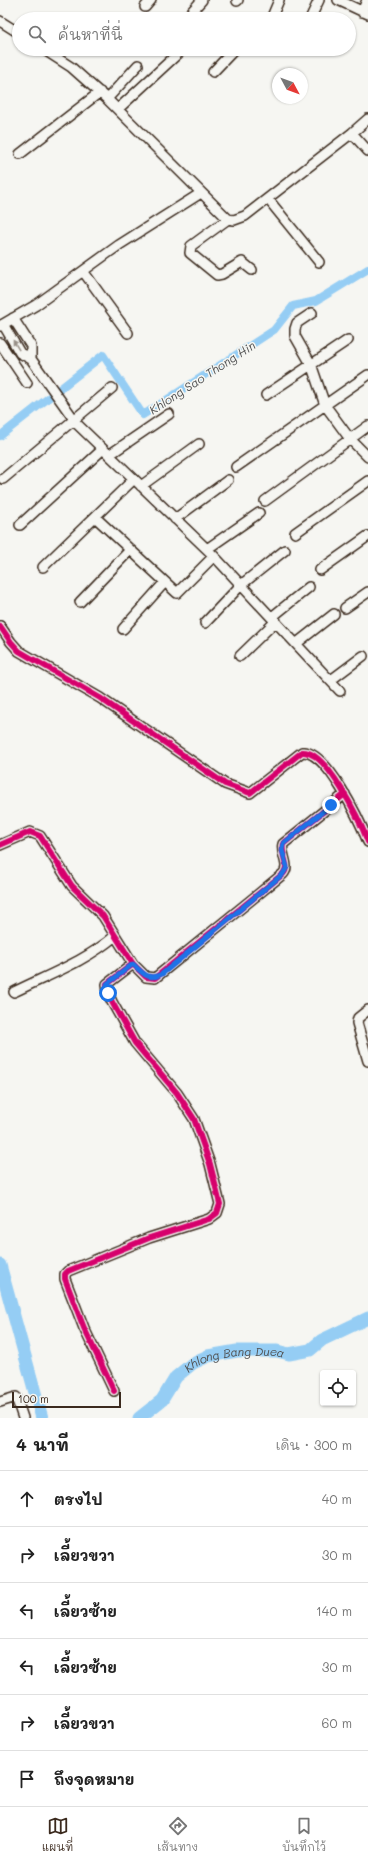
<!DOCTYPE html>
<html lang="th">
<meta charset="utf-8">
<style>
body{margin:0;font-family:Mali,"Playpen Sans Thai",sans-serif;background:#f2f2f2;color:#222}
.controls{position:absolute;right:12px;bottom:12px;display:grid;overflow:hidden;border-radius:4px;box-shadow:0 1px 3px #0004}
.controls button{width:36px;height:36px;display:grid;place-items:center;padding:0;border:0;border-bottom:1px solid #e0e0e0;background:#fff;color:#222;font:20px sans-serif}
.compass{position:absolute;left:272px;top:68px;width:36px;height:36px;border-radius:50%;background:#fff;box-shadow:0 1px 3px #0004;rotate:131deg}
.scale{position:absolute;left:12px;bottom:10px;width:109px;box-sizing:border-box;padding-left:4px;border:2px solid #3b2a1e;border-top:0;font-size:11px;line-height:14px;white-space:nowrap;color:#3b2a1e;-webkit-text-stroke:3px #f6f6f2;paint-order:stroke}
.stop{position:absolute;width:12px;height:12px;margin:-9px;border:3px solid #1a73e8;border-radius:50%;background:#fff}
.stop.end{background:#1a73e8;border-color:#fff;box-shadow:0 1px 4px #0008}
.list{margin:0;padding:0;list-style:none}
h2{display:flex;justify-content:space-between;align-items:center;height:52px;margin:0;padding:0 16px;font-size:17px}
h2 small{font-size:13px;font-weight:400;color:#767676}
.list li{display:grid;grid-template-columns:26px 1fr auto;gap:12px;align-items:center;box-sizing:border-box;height:56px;padding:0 16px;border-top:1px solid #e0e0e0}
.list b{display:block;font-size:15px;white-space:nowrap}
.list em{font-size:13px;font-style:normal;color:#767676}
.icon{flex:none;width:22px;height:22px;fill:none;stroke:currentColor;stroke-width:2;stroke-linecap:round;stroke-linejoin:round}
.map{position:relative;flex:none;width:368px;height:1418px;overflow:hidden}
.search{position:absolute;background:#fff;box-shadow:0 1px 3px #0004;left:12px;right:12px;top:12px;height:44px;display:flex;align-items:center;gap:10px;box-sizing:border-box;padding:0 14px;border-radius:22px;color:#767676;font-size:15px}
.sheet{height:388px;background:#fff}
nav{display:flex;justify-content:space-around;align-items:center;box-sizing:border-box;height:56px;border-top:1px solid #e0e0e0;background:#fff;font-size:11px;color:#767676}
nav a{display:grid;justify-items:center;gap:2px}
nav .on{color:#3b2a1e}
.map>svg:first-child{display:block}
</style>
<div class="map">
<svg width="368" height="1418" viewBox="0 0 368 1418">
<rect width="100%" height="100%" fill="#f6f6f2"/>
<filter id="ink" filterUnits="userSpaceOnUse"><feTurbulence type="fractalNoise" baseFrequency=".025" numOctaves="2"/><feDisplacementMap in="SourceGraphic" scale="8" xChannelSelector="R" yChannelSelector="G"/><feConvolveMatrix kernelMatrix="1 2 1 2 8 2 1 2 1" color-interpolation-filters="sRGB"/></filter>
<g filter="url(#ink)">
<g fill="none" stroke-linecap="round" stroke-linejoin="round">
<!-- canal -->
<path stroke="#95cdf4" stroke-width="8" d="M 0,436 L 103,355 L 143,415 L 274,330 L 293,306 L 316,301 L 368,269"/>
<!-- river -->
<g stroke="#95cdf4" stroke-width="13">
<path d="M 0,1265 L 42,1418"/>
<path id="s1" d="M 139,1418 L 162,1400 L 176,1377 L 193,1363 L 208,1356 L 237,1351 L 277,1351 L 289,1354 L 310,1350 L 322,1340 L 368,1318"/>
</g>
<!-- minor casing -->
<g stroke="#3b2a1e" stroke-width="12">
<path id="minor" d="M 338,0 L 368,14
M 237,1 L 238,0
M 145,7 L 151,0
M 362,12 L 367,0
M 185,19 L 202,0
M 271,19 L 279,0
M 310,19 L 319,0
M 0,21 L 19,33
M 43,49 L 71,67 L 107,99 L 228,219 L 234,220 L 245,216 L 352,133 L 368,119
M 213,72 L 235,49
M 107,99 L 138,65
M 118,109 L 183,49
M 352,133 L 368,151
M 20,154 L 100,92
M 268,199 L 319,262
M 228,219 L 191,246 L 190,253 L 217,275 L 222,274 L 242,262 L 252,270
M 83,271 L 128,333
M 312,313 L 297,323 L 295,329 L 295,336 L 311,364 L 325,405 L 350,439 L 368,457
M 3,324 L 20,353 L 31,359 L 31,346 L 13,318
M 0,326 L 36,305 L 119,245 L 201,193
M 0,343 L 27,383
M 31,359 L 78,425 L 214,556 L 340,691
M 266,395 L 348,340
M 109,455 L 169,414
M 236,467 L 368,375
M 3,479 L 112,388
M 141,486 L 199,444
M 265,501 L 368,426
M 95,517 L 177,593 L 214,556
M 175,519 L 228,480
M 20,525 L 103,449
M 295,533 L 368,481
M 207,549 L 259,513
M 43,567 L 134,479
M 320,570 L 368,536
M 80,602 L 130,550
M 345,608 L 368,592
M 272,617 L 309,587
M 205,623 L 241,585 L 285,550
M 0,626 L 11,642 L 19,651 L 100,698 L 225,784 L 250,793 L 302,752 C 326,749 360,821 368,842
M 123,629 L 165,582
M 297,643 L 334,614
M 240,656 L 276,621
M 331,680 L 363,656
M 0,845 L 30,832 L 40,836 L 72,886 L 103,916 L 133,964 L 146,977 L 155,978 L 283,874 C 291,866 280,854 283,844 L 345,794
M 14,992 C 48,975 86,961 115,936
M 368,1010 L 358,1018 L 357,1023 L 368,1061
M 114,1391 L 84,1328 L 65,1279 L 65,1274 L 68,1271 L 149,1238 L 209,1219 L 217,1213 L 220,1204 L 210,1164 L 194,1119 L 177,1093 L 135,1043 L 112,1002 L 108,993 L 107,984 L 133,964
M 0,1402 L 16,1397 L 23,1418"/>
</g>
<!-- minor -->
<use href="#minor" stroke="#f6f6f2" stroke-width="9"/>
<!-- cycleway casing -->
<g stroke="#f6f6f2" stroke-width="8">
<path id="cycleway" d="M 0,626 L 11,642 L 19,651 L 100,698 L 225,784 L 250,793 L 302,752 C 326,749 360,821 368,842
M 0,845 L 30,832 L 40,836 L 72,886 L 103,916 L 133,964 L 146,977 L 155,978 L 283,874 C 291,866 280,854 283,844 L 345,794
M 114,1391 L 84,1328 L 65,1279 L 65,1274 L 68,1271 L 149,1238 L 209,1219 L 217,1213 L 220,1204 L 210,1164 L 194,1119 L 177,1093 L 135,1043 L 112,1002 L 108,993 L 107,984 L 133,964"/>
</g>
<!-- cycleway -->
<use href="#cycleway" stroke="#d6006c" stroke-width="6"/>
</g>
<!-- one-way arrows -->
<defs><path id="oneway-solid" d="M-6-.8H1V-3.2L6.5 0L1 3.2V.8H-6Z"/></defs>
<use fill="#989088" href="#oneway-solid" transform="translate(16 345) rotate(-121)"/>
</g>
<g fill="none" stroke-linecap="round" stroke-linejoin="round" filter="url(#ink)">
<!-- route -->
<path stroke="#1a73e8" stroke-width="5" d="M 108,993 L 107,984 L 133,964 C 143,974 149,981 162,974 L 283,874 L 287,867 L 282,850 L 283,844 L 331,805"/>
</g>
<g text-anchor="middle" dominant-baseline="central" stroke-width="3" stroke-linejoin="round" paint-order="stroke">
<!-- water labels -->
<g font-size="12" font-style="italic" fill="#525354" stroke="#f6f6f2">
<text transform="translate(202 377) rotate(-33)">Khlong Sao Thong Hin</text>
<text stroke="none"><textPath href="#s1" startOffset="120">Khlong Bang Duea</textPath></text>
</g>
</g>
</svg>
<div class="controls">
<button><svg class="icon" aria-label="locate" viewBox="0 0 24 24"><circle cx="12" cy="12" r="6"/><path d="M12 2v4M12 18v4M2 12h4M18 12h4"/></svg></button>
</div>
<svg class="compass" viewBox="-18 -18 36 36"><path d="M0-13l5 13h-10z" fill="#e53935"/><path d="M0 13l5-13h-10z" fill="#767676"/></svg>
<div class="scale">100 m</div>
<div class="stop" style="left:108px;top:993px"></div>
<div class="stop end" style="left:331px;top:805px"></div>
<div class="search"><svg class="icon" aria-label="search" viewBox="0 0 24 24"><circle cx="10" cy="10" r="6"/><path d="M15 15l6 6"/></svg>ค้นหาที่นี่</div>
</div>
<section class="sheet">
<h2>4 นาที<small>เดิน · 300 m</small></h2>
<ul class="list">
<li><svg class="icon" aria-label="ahead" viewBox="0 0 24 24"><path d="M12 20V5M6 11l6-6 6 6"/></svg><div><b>ตรงไป</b></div><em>40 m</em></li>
<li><svg class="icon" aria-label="right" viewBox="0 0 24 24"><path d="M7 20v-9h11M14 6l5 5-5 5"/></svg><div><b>เลี้ยวขวา</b></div><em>30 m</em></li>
<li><svg class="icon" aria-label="left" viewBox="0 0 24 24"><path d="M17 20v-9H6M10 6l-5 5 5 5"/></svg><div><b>เลี้ยวซ้าย</b></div><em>140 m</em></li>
<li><svg class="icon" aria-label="left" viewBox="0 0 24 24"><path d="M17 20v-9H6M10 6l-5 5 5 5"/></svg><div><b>เลี้ยวซ้าย</b></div><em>30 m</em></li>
<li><svg class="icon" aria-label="right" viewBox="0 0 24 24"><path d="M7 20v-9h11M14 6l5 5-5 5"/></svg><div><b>เลี้ยวขวา</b></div><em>60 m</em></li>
<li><svg class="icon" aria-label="arrive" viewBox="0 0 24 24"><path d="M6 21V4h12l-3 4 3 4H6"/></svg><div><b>ถึงจุดหมาย</b></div></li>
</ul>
</section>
<nav>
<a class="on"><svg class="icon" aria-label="map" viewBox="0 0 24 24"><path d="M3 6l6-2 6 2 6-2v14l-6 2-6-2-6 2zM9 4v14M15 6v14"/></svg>แผนที่</a>
<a><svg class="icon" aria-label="directions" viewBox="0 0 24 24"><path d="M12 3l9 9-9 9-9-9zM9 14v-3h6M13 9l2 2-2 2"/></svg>เส้นทาง</a>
<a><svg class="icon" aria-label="saved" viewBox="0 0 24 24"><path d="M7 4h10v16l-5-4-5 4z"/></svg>บันทึกไว้</a>
</nav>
